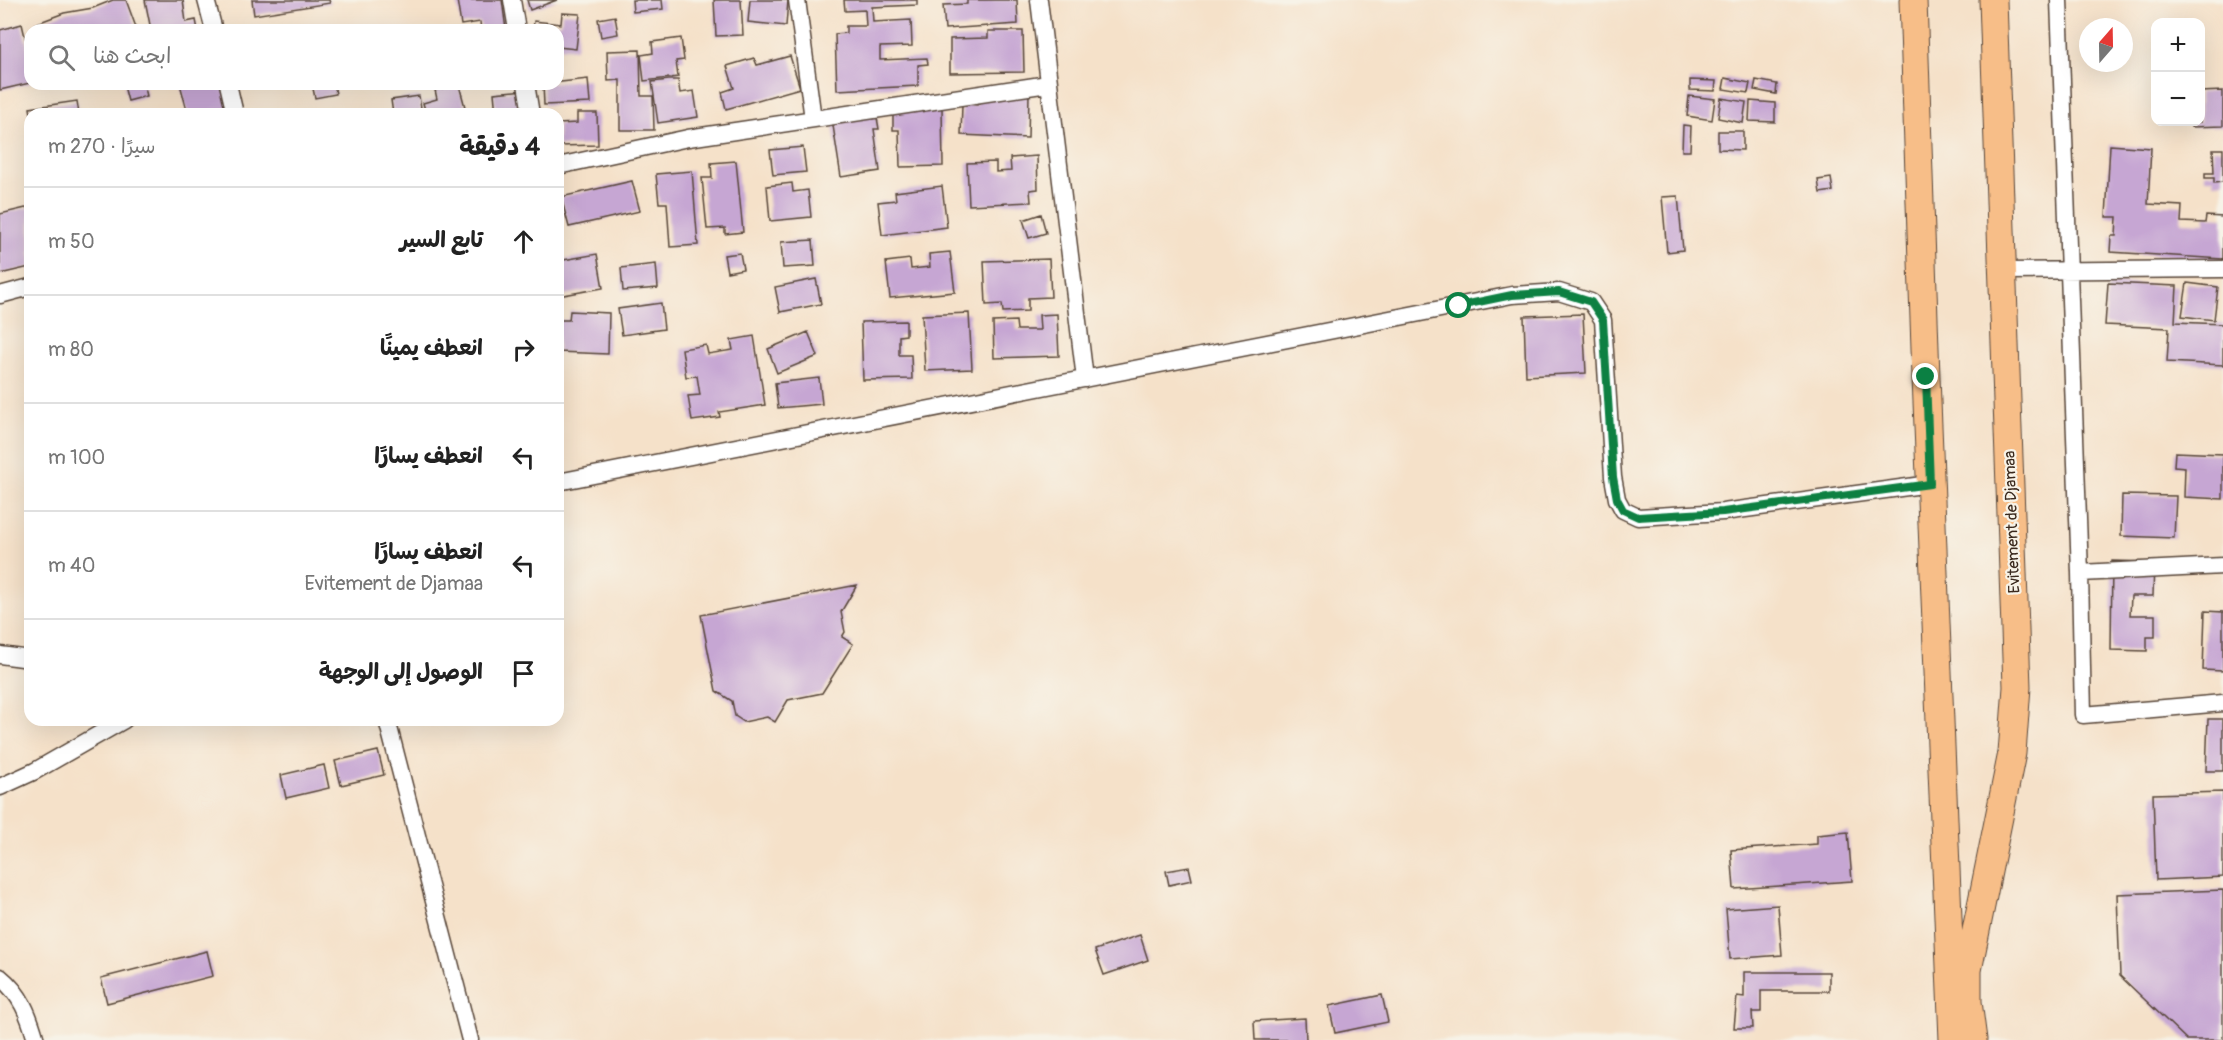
<!DOCTYPE html>
<html lang="ar">
<meta charset="utf-8">
<style>
body{margin:0;font-family:Pangolin,"Playpen Sans Arabic",sans-serif;background:#f2f2f2;color:#222;direction:rtl}
.controls{position:absolute;right:18px;top:18px;display:grid;overflow:hidden;border-radius:12px;box-shadow:0 6px 24px #0002}
.controls button{width:54px;height:54px;display:grid;place-items:center;padding:0;border:0;border-bottom:2px solid #e0e0e0;background:#fff;color:#222;font:30px sans-serif}
.compass{position:absolute;left:2079px;top:18px;width:54px;height:54px;border-radius:50%;background:#fff;box-shadow:0 6px 24px #0002;rotate:20deg}
.stop{position:absolute;width:18px;height:18px;margin:-14px;border:4px solid #0b8043;border-radius:50%;background:#fff}
.stop.end{background:#0b8043;border-color:#fff;box-shadow:0 2px 6px #0008}
.list{margin:0;padding:0;list-style:none}
h2{display:flex;justify-content:space-between;align-items:center;height:78px;margin:0;padding:0 24px;font-size:26px}
h2 small{font-size:20px;font-weight:400;color:#767676}
.list li{display:grid;grid-template-columns:39px 1fr auto;gap:18px;align-items:center;box-sizing:border-box;height:108px;padding:0 24px;border-top:2px solid #e0e0e0}
.list b{display:block;font-size:22px;white-space:nowrap}
.list p{margin:0;font-size:20px;white-space:nowrap;color:#767676}
.list em{font-size:20px;font-style:normal;color:#767676}
.icon{flex:none;width:33px;height:33px;fill:none;stroke:currentColor;stroke-width:2;stroke-linecap:round;stroke-linejoin:round}
.map{position:relative;flex:none;width:2223px;height:1040px;overflow:hidden;direction:ltr}
.search{position:absolute;background:#fff;box-shadow:0 6px 24px #0002;left:24px;top:24px;width:540px;height:66px;display:flex;align-items:center;gap:15px;box-sizing:border-box;padding:0 21px;border-radius:18px;color:#767676;font-size:22px}
.panel{position:absolute;background:#fff;box-shadow:0 6px 24px #0002;left:24px;top:108px;width:540px;height:618px;border-radius:18px;direction:rtl}
.map>svg:first-child{display:block}
</style>
<div class="map">
<svg width="2223" height="1040" viewBox="0 0 2223 1040">
<rect width="100%" height="100%" fill="#f7f3e8"/>
<filter id="ink" filterUnits="userSpaceOnUse"><feTurbulence type="fractalNoise" baseFrequency=".0167" numOctaves="2"/><feDisplacementMap in="SourceGraphic" scale="12" xChannelSelector="R" yChannelSelector="G"/><feConvolveMatrix kernelMatrix="1 2 1 2 8 2 1 2 1" color-interpolation-filters="sRGB"/></filter>
<filter id="wash" filterUnits="userSpaceOnUse"><feTurbulence type="fractalNoise" baseFrequency=".008" numOctaves="4" result="noise"/><feDisplacementMap in="SourceGraphic" scale="24" xChannelSelector="R" yChannelSelector="G"/><feGaussianBlur stdDeviation="1.35" result="paint"/><feColorMatrix in="noise" values="0 0 0 0 0 0 0 0 0 0 0 0 0 0 0 0 0 1.4 0 .05"/><feComposite in="paint" operator="in"/></filter>
<g filter="url(#wash)">
<rect width="100%" height="100%" fill="#f5e1c9"/>
<g id="blocks">
<!-- building -->
<path fill="#c6a6d3" d="M 113,0 L 126,0 L 137,30 L 38,30 L 35,24 L 64,13 L 93,8 Z
M 145,0 L 183,0 L 186,22 L 196,20 L 198,30 L 151,30 Z
M 252,0 L 329,0 L 330,3 L 254,15 Z
M 457,0 L 502,0 L 506,30 L 481,30 L 480,22 L 461,25 Z
M 527,0 L 557,0 L 530,10 Z
M 632,0 L 662,0 L 663,9 L 633,12 Z
M 714,0 L 741,0 L 743,35 L 716,36 Z
M 750,0 L 788,0 L 786,26 L 748,22 Z
M 844,0 L 917,0 L 917,5 L 872,7 L 873,22 L 911,20 L 912,46 L 880,47 L 880,60 L 927,58 L 928,64 L 918,65 L 918,86 L 837,90 L 835,34 L 846,33 L 846,26 L 866,26 L 865,10 L 845,11 Z
M 967,0 L 1017,0 L 1018,24 L 945,29 L 943,5 L 967,4 Z
M 562,13 L 580,14 L 576,49 L 558,47 L 558,30 L 533,30 L 534,21 L 561,24 Z
M 615,16 L 618,34 L 601,37 L 598,19 Z
M 22,24 L 30,58 L 30,83 L 0,90 L 0,30 Z
M 988,31 L 1023,31 L 1024,72 L 950,73 L 950,39 L 988,38 Z
M 681,38 L 684,60 L 676,61 L 678,77 L 644,81 L 641,55 L 653,53 L 652,42 Z
M 640,50 L 641,96 L 653,96 L 654,130 L 620,130 L 620,80 L 608,81 L 607,51 Z
M 790,56 L 800,88 L 726,109 L 722,92 L 734,88 L 727,66 L 754,58 L 757,65 Z
M 1725,78 L 1750,83 L 1748,93 L 1723,89 Z
M 588,79 L 590,103 L 544,105 L 543,84 Z
M 669,80 L 678,80 L 680,93 L 694,91 L 698,117 L 658,123 L 652,82 Z
M 1690,80 L 1716,81 L 1715,91 L 1690,90 Z
M 1756,80 L 1777,84 L 1776,94 L 1754,90 Z
M 131,84 L 144,84 L 147,96 L 128,101 L 124,86 Z
M 180,84 L 224,84 L 232,114 L 188,114 Z
M 312,84 L 334,84 L 336,94 L 315,98 Z
M 459,85 L 465,107 L 454,110 L 455,114 L 426,114 L 423,103 L 437,99 L 435,90 Z
M 525,90 L 527,114 L 496,114 L 494,93 Z
M 2223,91 L 2223,126 L 2191,127 L 2191,122 L 2200,122 L 2200,92 Z
M 977,92 L 1029,94 L 1028,138 L 961,135 L 962,104 L 977,105 Z
M 419,96 L 422,114 L 393,114 L 391,100 Z
M 1689,96 L 1715,99 L 1712,120 L 1687,116 Z
M 1721,98 L 1746,102 L 1743,123 L 1718,118 Z
M 77,101 L 79,114 L 31,114 L 30,108 Z
M 1750,101 L 1775,103 L 1775,122 L 1749,121 Z
M 942,108 L 943,166 L 900,167 L 899,130 L 893,130 L 893,109 Z
M 876,112 L 879,129 L 874,129 L 880,171 L 841,177 L 832,119 Z
M 577,113 L 597,113 L 598,145 L 558,146 L 558,124 L 577,123 Z
M 1683,125 L 1691,126 L 1690,151 L 1682,151 Z
M 1718,131 L 1743,131 L 1743,150 L 1718,149 Z
M 2110,145 L 2151,148 L 2148,204 L 2182,206 L 2181,222 L 2205,223 L 2206,216 L 2223,217 L 2223,259 L 2110,252 L 2111,236 L 2116,236 L 2117,217 L 2106,217 Z
M 803,147 L 806,172 L 773,175 L 770,150 Z
M 2213,149 L 2223,149 L 2223,182 L 2214,183 L 2214,178 L 2205,178 L 2205,173 L 2214,173 Z
M 1037,156 L 1038,189 L 1030,190 L 1031,202 L 969,205 L 967,163 L 996,162 L 996,172 L 1011,171 L 1010,158 Z
M 736,161 L 743,232 L 725,234 L 725,228 L 707,229 L 702,178 L 712,178 L 711,163 Z
M 692,171 L 698,245 L 670,247 L 667,203 L 659,203 L 656,174 Z
M 1831,178 L 1833,191 L 1820,193 L 1818,180 Z
M 632,181 L 640,211 L 569,227 L 561,197 Z
M 792,183 L 793,192 L 808,190 L 811,217 L 770,221 L 767,186 Z
M 942,186 L 947,227 L 882,235 L 878,202 L 896,200 L 895,192 Z
M 1678,196 L 1683,250 L 1667,252 L 1662,197 Z
M 30,207 L 30,267 L 0,274 L 0,214 Z
M 1041,214 L 1046,233 L 1029,238 L 1023,220 Z
M 813,240 L 815,266 L 783,268 L 781,242 Z
M 950,252 L 955,292 L 890,298 L 886,262 L 910,259 L 911,269 L 930,267 L 929,254 Z
M 740,253 L 743,269 L 727,272 L 724,255 Z
M 597,254 L 603,288 L 558,296 L 558,261 Z
M 1049,259 L 1051,297 L 1028,298 L 1028,311 L 1003,312 L 1002,304 L 986,305 L 984,261 Z
M 656,264 L 658,288 L 623,291 L 621,268 Z
M 816,279 L 821,304 L 780,312 L 775,287 Z
M 2108,283 L 2177,286 L 2175,322 L 2223,324 L 2223,365 L 2167,362 L 2169,328 L 2105,325 Z
M 2187,283 L 2218,287 L 2214,320 L 2182,316 Z
M 661,303 L 664,329 L 622,335 L 618,309 Z
M 570,311 L 609,313 L 608,354 L 558,352 L 558,320 L 569,320 Z
M 969,313 L 972,369 L 925,371 L 922,315 Z
M 1057,314 L 1059,356 L 994,358 L 993,322 L 1016,321 L 1017,330 L 1040,330 L 1039,315 Z
M 1583,314 L 1586,373 L 1526,376 L 1524,316 Z
M 906,321 L 906,335 L 899,336 L 899,355 L 911,355 L 912,379 L 863,380 L 861,322 Z
M 808,332 L 818,356 L 777,373 L 768,349 Z
M 754,336 L 765,405 L 719,412 L 720,417 L 692,421 L 688,396 L 700,395 L 697,376 L 686,377 L 682,349 L 706,345 L 708,354 L 733,350 L 731,340 Z
M 819,378 L 822,404 L 778,408 L 775,383 Z
M 2175,452 L 2223,454 L 2223,499 L 2184,497 L 2185,467 L 2174,466 Z
M 2122,495 L 2176,496 L 2174,538 L 2121,536 Z
M 2112,561 L 2154,562 L 2153,596 L 2131,596 L 2130,615 L 2155,615 L 2155,637 L 2147,637 L 2147,651 L 2111,650 Z
M 857,585 L 841,612 L 845,632 L 842,637 L 853,644 L 822,693 L 788,700 L 775,722 L 767,717 L 744,722 L 735,716 L 732,701 L 716,691 L 701,615 Z
M 2205,611 L 2223,612 L 2223,671 L 2203,670 Z
M 2208,719 L 2223,719 L 2223,771 L 2206,771 Z
M 378,751 L 384,775 L 341,785 L 335,761 Z
M 324,765 L 329,788 L 286,798 L 281,775 Z
M 2223,792 L 2223,877 L 2156,880 L 2153,794 Z
M 1848,832 L 1852,881 L 1734,889 L 1731,850 L 1817,844 L 1817,835 Z
M 1189,867 L 1192,880 L 1169,885 L 1166,871 Z
M 2223,890 L 2223,1040 L 2187,1040 L 2120,976 L 2117,894 Z
M 1778,905 L 1782,955 L 1730,959 L 1726,909 Z
M 1140,935 L 1148,960 L 1104,975 L 1095,950 Z
M 207,951 L 213,976 L 107,1003 L 101,978 Z
M 1744,972 L 1829,972 L 1829,991 L 1761,991 L 1761,1012 L 1752,1012 L 1753,1028 L 1734,1028 L 1737,996 L 1744,997 Z
M 1382,995 L 1388,1022 L 1335,1033 L 1329,1006 Z
M 1305,1018 L 1306,1040 L 1255,1040 L 1254,1021 Z"/>
</g>
</g>
<g filter="url(#ink)">
<use href="#blocks" fill-opacity="0" stroke="#574538" stroke-width="1.5"/>
<g fill="none" stroke-linecap="round" stroke-linejoin="round">
<!-- street casing -->
<g stroke="#574538" stroke-width="19">
<path id="street" d="M 206,0 L 214,30
M 512,0 L 517,30
M 797,0 L 813,119
M 1039,0 L 1085,379
M 2059,0 L 2080,573 L 2083,715 L 2223,703
M 228,84 L 235,114
M 526,84 L 531,114
M 558,166 L 688,138 L 1048,84
M 2003,271 L 2223,269
M 0,295 L 30,287
M 558,482 L 1512,295 L 1559,292 L 1591,302 L 1603,320 L 1613,477 L 1617,499 L 1623,510 L 1638,517 L 1723,512 L 1930,484
M 2080,573 L 2223,566
M 0,655 L 30,659
M 387,720 L 470,1040
M 0,787 L 35,771 L 124,720
M 0,977 C 21,994 29,1015 36,1040"/>
</g>
<!-- primary casing -->
<g stroke="#574538" stroke-width="29">
<path id="primary" d="M 1913,0 L 1926,377 L 1953,1040
M 1973,1040 L 1968,1002 L 1968,970 L 2012,753 L 2017,687 L 1993,0"/>
</g>
<!-- street -->
<use href="#street" stroke="#fff" stroke-width="16"/>
<!-- primary -->
<use href="#primary" stroke="#f7be88" stroke-width="27"/>
</g>
</g>
<g fill="none" stroke-linecap="round" stroke-linejoin="round" filter="url(#ink)">
<!-- route -->
<path stroke="#0b8043" stroke-width="8" d="M 1459,306 L 1512,295 L 1559,292 L 1591,302 L 1603,320 L 1613,477 L 1617,499 L 1623,510 L 1638,517 L 1723,512 L 1930,484 L 1926,377"/>
</g>
<g text-anchor="middle" dominant-baseline="central" stroke-width="4.5" stroke-linejoin="round" paint-order="stroke">
<!-- street labels -->
<g font-size="16" fill="#3b2a1e" stroke="#f7f3e8">
<text transform="translate(2012 522) rotate(-92)">Evitement de Djamaa</text>
</g>
</g>
</svg>
<div class="controls">
<button>+</button>
<button>−</button>
</div>
<svg class="compass" viewBox="-18 -18 36 36"><path d="M0-13l5 13h-10z" fill="#e53935"/><path d="M0 13l5-13h-10z" fill="#767676"/></svg>
<div class="stop" style="left:1459px;top:306px"></div>
<div class="stop end" style="left:1926px;top:377px"></div>
<div class="search"><svg class="icon" aria-label="search" viewBox="0 0 24 24"><circle cx="10" cy="10" r="6"/><path d="M15 15l6 6"/></svg>ابحث هنا</div>
<section class="panel">
<h2>4 دقيقة<small>سيرًا · 270 m</small></h2>
<ul class="list">
<li><svg class="icon" aria-label="ahead" viewBox="0 0 24 24"><path d="M12 20V5M6 11l6-6 6 6"/></svg><div><b>تابع السير</b></div><em>50 m</em></li>
<li><svg class="icon" aria-label="right" viewBox="0 0 24 24"><path d="M7 20v-9h11M14 6l5 5-5 5"/></svg><div><b>انعطف يمينًا</b></div><em>80 m</em></li>
<li><svg class="icon" aria-label="left" viewBox="0 0 24 24"><path d="M17 20v-9H6M10 6l-5 5 5 5"/></svg><div><b>انعطف يسارًا</b></div><em>100 m</em></li>
<li><svg class="icon" aria-label="left" viewBox="0 0 24 24"><path d="M17 20v-9H6M10 6l-5 5 5 5"/></svg><div><b>انعطف يسارًا</b><p>Evitement de Djamaa</p></div><em>40 m</em></li>
<li><svg class="icon" aria-label="arrive" viewBox="0 0 24 24"><path d="M6 21V4h12l-3 4 3 4H6"/></svg><div><b>الوصول إلى الوجهة</b></div></li>
</ul>
</section>
</div>
